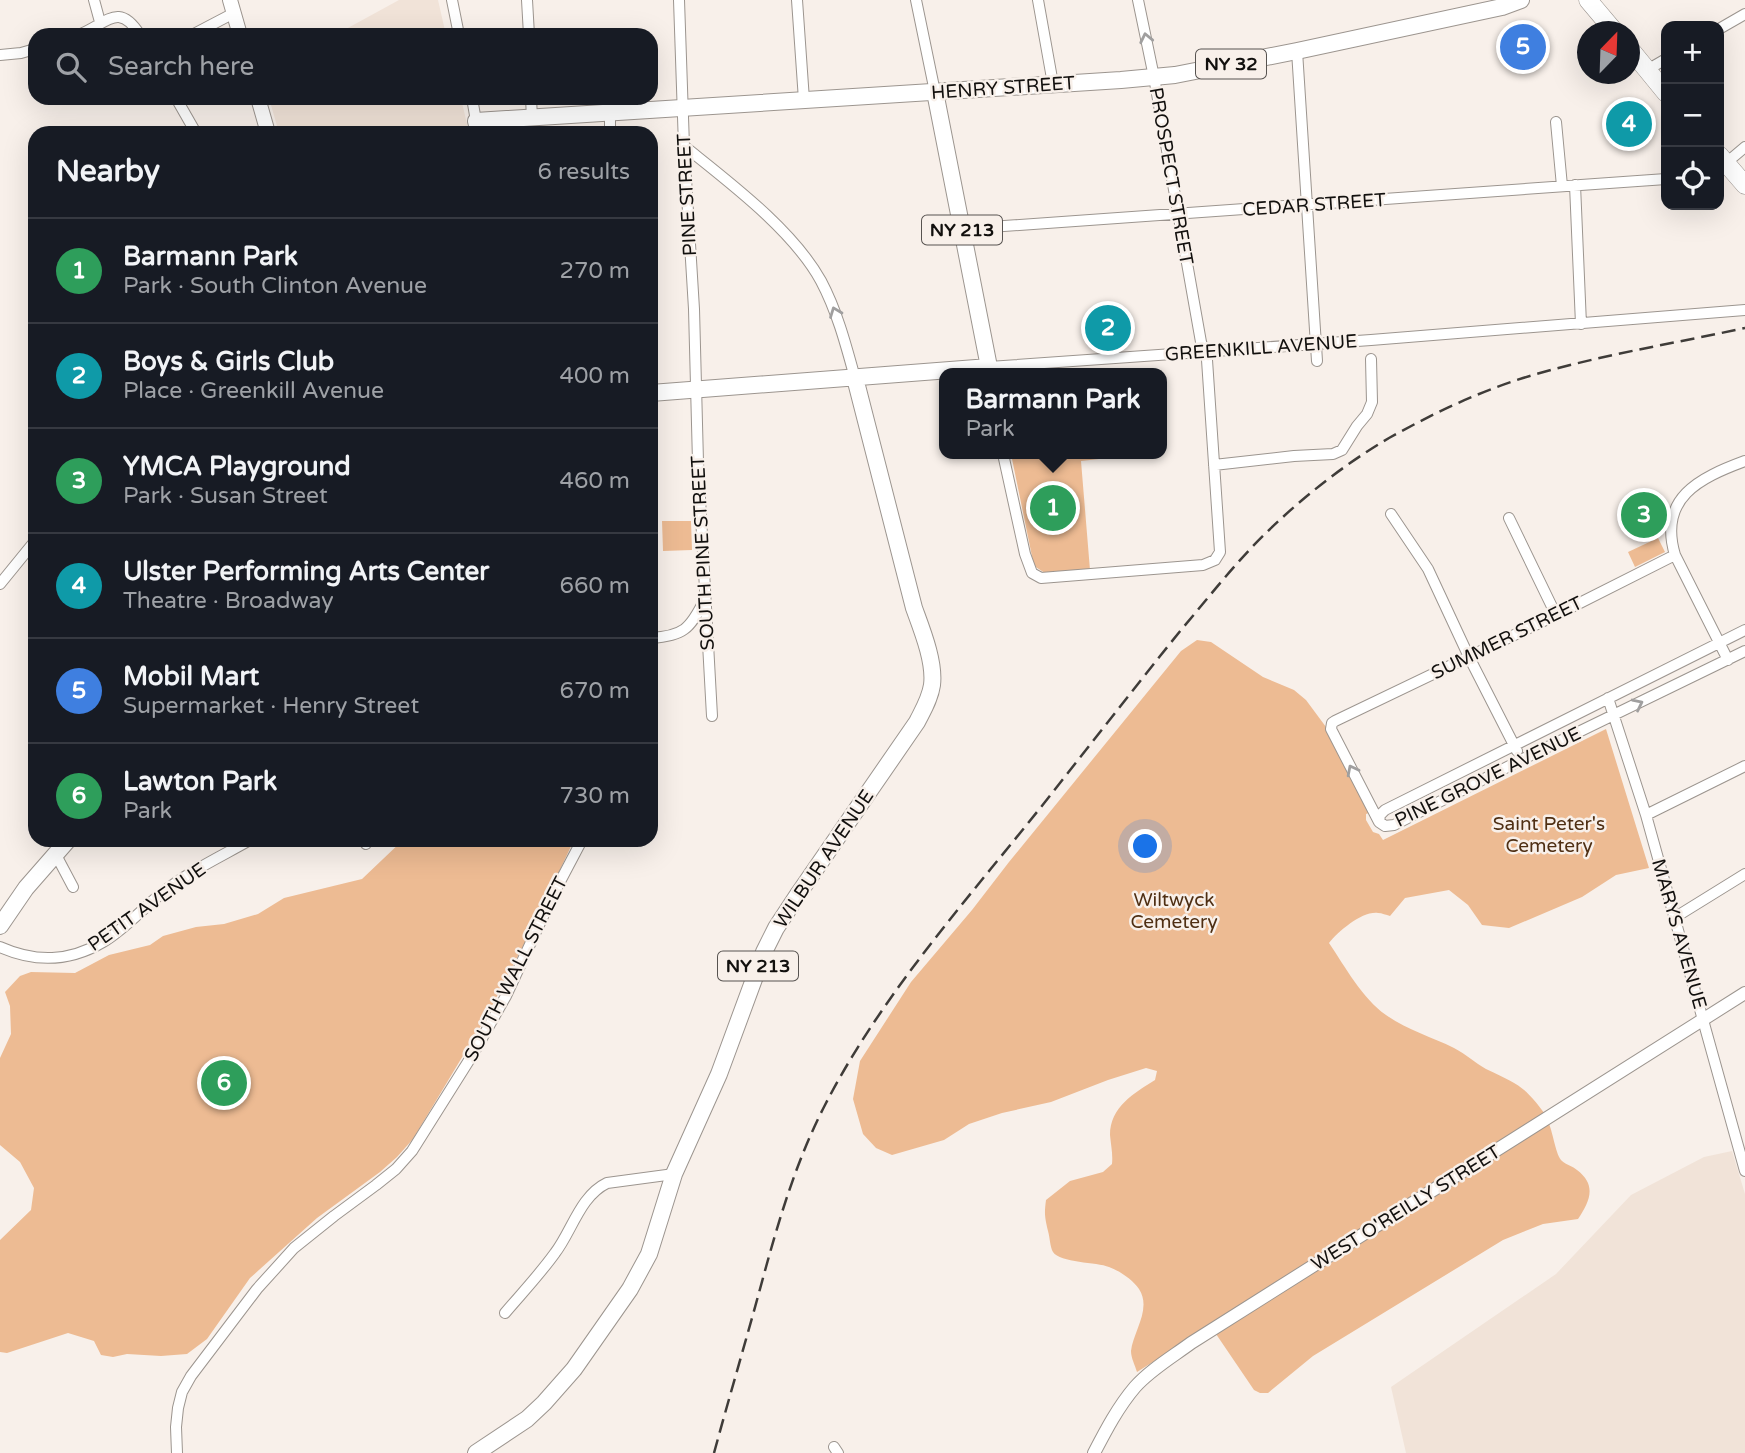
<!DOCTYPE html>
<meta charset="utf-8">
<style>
body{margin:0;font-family:"Varela Round",sans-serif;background:#242831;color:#f1f3f6}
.controls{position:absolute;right:21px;top:21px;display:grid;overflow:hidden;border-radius:14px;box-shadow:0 7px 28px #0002}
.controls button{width:63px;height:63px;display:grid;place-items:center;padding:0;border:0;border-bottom:2px solid #363941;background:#171b24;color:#f1f3f6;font:35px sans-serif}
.compass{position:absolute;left:1577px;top:21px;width:63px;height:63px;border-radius:50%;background:#171b24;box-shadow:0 7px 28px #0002;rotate:23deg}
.you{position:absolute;left:1146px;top:847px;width:24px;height:24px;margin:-18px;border:5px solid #fff;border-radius:50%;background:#1a73e8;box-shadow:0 0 0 10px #1a73e833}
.badge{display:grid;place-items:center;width:46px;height:46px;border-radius:50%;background:#ac6c34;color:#fff;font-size:23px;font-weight:700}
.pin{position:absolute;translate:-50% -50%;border:4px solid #fff;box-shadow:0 2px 7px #0006}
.popup{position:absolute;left:939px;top:368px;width:228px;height:91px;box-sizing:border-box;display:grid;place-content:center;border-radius:14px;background:#171b24;filter:drop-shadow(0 2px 5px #0005);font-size:23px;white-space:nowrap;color:#9ea1a6}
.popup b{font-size:26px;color:#f1f3f6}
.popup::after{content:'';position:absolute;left:50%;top:100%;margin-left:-14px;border:14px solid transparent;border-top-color:#171b24}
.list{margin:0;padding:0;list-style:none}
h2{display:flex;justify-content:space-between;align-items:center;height:91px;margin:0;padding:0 28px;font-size:30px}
h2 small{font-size:23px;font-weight:400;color:#9ea1a6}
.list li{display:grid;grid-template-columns:46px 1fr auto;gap:21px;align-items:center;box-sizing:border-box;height:105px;padding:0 28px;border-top:2px solid #363941}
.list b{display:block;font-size:26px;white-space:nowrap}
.list p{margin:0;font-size:23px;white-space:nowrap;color:#9ea1a6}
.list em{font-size:23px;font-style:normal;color:#9ea1a6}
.icon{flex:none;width:38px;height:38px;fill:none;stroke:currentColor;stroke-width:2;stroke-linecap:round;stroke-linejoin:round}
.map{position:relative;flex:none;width:1745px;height:1453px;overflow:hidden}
.search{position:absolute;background:#171b24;box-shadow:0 7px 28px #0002;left:28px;top:28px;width:630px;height:77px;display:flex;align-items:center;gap:18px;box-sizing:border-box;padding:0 24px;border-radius:21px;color:#9ea1a6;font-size:26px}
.panel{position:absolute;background:#171b24;box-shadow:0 7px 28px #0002;left:28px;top:126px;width:630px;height:721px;border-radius:21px}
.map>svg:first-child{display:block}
</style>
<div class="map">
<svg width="1745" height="1453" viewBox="0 0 1745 1453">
<rect width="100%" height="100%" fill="#f8f0ea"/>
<!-- built -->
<path fill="#f1e3d8" d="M 399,0 L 438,0 L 446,35 L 335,35 Z
M 269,98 L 461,98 L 469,133 L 279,133 Z
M 1732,1151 L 1745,1194 L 1745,1453 L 1406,1453 L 1391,1387 L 1556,1274 L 1631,1195 L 1704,1157 Z"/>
<!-- green -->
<path fill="#edbb93" d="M 1011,454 L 1099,454 L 1099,459 L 1081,461 L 1090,570 L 1045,573 L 1034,566 Z
M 662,521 L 691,521 L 692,550 L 663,551 Z
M 1658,538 L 1665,552 L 1635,567 L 1628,552 Z
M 1197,640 L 1211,642 L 1263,677 L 1294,690 L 1306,700 L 1326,727 L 1369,813 L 1366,814 L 1366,820 L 1373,832 L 1379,834 L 1383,840 L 1606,729 L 1649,868 L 1616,875 L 1582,897 L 1509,928 L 1482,925 L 1468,905 L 1449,890 L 1405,898 L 1390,916 C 1386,915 1382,913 1378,913 C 1362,911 1339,931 1329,943 C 1346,968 1362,998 1386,1015 C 1407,1030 1432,1037 1454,1048 C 1466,1054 1475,1063 1486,1069 C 1517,1084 1524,1085 1545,1114 L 1137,1372 C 1135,1365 1131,1358 1131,1351 C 1133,1332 1152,1309 1139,1289 C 1133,1280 1120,1271 1109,1267 C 1097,1262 1060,1263 1053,1252 C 1050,1247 1050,1238 1048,1231 C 1045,1217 1044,1215 1046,1200 L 1070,1181 L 1103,1172 L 1112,1164 C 1113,1154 1111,1146 1110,1135 C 1110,1107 1134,1093 1155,1080 L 1157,1071 L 1146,1068 L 1108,1080 L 1051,1102 L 1002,1113 L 969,1124 L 944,1140 L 892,1155 L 876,1148 L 863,1134 L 853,1099 L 860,1061 L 911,982 L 972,910 L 1009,862 L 1181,651 Z
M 403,840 L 574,840 L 531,931 L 485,1019 L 413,1139 L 397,1157 L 380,1172 L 317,1218 L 250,1278 L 207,1339 L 187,1354 L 161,1356 L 127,1354 L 113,1357 L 101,1355 L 94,1341 L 68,1333 L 7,1353 L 0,1352 L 0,1240 L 31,1210 L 34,1188 L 20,1162 L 0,1145 L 0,1058 L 11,1034 L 10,1006 L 5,992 L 20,976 L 31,972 L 75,973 L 109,955 L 150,945 L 163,936 L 196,927 L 224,924 L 258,914 L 284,898 L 362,879 Z
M 1549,1124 C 1553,1133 1556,1156 1562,1161 C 1566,1165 1573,1166 1577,1170 C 1597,1185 1590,1201 1578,1219 L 1543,1224 L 1503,1240 L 1313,1356 L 1268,1393 L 1260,1393 L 1254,1390 L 1216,1334 Z"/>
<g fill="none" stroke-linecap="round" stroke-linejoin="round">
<!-- minor casing -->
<g stroke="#9c958f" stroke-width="12">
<path id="minor" d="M 94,0 L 100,22
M 452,0 L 459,35
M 527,0 L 529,35
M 679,0 L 684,146 L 694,309 L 698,462 L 712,716
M 797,0 L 804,100
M 916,0 L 935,92
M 1038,0 L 1053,84
M 1719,29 L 1745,14
M 78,35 C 106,25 118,0 140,35
M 192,35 L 234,13
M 1297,51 L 1317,361
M 0,55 L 21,53 L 35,49
M 1647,70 L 1666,59
M 176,98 L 196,133
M 472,98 L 476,121
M 531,98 L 532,118
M 610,113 L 610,133
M 1556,122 L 1562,186
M 684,146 C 730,183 793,230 821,281 C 837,311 846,345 855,378
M 1719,169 L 1745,147
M 1575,185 L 1581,324
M 962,229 L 1666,179
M 989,370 L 989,367 L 1371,340 L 1745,310
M 1003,454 L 1025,554 L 1032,573 L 1041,578 L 1203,565 L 1215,560 L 1220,552 L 1207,360 L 1201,342 L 1154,77 L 1138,0
M 1214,465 L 1294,456 L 1333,454 L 1342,450 L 1357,426 L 1367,414 L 1372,402 L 1371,359
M 1391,514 L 1428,569 L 1469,657 L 1517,751
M 1509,518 L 1556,615
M 0,584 L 35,541
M 651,638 C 683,636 690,629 704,601
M 1728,660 L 1675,555 C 1658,498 1699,478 1745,461
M 1608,698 L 1646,815 L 1745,1171
M 1646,815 L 1745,766
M 1379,822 L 1331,729 L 1332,723 L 1335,721 L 1556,615 L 1675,555
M 1379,822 L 1380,815 L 1385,810 L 1745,630
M 1379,822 L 1385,826 L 1394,825 L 1521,760 L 1745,651
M 365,840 L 366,844
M 55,853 L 73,887
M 1674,918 L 1745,874
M 0,947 C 36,963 69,962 103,942 C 125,929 142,909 162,893 C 188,872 220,857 250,840
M 505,1313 C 522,1293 540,1274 555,1253 C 572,1231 580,1196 607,1183 L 674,1174
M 834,1447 L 838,1453
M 177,1453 L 176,1427 L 178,1408 L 182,1392 L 191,1376 L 257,1289 L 294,1248 L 334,1216 L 376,1185 L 396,1169 L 412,1151 L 473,1054 L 506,996 L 553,895 L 582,840"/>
</g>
<!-- tertiary casing -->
<g stroke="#9c958f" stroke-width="14">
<path id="tertiary" d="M 1094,1453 C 1106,1430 1118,1407 1135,1387 C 1150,1370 1172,1357 1191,1343 L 1745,993"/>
</g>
<!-- secondary casing -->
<g stroke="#9c958f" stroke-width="16">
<path id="secondary" d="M 230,0 L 240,35
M 258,98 L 268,133"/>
</g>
<!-- primary casing -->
<g stroke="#9c958f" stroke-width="18">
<path id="primary" d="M 479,133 L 476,121 L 1121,80 L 1175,75 L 1297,51 L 1502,7 L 1521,0
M 651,393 L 989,367 L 935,92
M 0,926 L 26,888 L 68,840
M 476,1453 L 527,1419 L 544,1403 L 574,1369 L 630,1289 L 649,1254 L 674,1174 L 719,1074 L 764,952 L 776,928 L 799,893 L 917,722 C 923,710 930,699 932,685 C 935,662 922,630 914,608 L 855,378"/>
</g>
<!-- trunk casing -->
<g stroke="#9c958f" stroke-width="19">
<path id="trunk" d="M 1588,0 L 1615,32
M 1630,49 L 1666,93
M 1719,155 L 1745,185"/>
</g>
<!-- minor -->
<use href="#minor" stroke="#fff" stroke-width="10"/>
<!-- tertiary -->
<use href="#tertiary" stroke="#fff" stroke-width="12"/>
<!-- secondary -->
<use href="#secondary" stroke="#fff" stroke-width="14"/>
<!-- primary -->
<use href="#primary" stroke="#fff" stroke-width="16"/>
<!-- trunk -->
<use href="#trunk" stroke="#fff" stroke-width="18"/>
<!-- rail -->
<path stroke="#3f3c39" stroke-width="2.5" stroke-dasharray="14 7" stroke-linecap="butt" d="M 714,1453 C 729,1398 745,1344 760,1289 C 777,1226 795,1163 825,1105 C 882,994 967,900 1045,802 C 1090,745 1135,687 1181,630 C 1209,597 1236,562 1267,532 C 1304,496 1345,464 1389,438 C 1432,414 1476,393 1523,378 C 1595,356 1671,344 1745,328"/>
</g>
<!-- one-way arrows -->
<defs><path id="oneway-chevron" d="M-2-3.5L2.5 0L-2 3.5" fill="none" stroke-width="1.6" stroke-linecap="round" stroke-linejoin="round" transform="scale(1.75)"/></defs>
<g stroke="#a09f9f">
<use href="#oneway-chevron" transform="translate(1146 38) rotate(-102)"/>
<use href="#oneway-chevron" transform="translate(835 312) rotate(-111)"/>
<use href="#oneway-chevron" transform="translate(1638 704) rotate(-26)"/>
<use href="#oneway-chevron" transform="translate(1352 770) rotate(-117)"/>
</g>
<g text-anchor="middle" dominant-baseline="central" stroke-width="5" stroke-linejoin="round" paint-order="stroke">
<!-- shield labels -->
<g fill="#f8f0ea" stroke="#575350" stroke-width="2">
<rect x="1196" y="49.5" width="70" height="29" rx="5"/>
<rect x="922" y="215.5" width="80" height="29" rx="5"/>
<rect x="718" y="951.5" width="80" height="29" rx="5"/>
</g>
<g font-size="18" font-weight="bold" fill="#12100e">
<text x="1231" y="64">NY 32</text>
<text x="962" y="230">NY 213</text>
<text x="758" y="966">NY 213</text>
</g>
<!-- street labels -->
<g font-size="19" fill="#12100e" stroke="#f8f0ea">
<text transform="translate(1003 88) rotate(-4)">HENRY STREET</text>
<text transform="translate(1171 176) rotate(80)">PROSPECT STREET</text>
<text transform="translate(687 195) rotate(-93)">PINE STREET</text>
<text transform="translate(1314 205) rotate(-4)">CEDAR STREET</text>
<text transform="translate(1261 348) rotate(-4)">GREENKILL AVENUE</text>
<text transform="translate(703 553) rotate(-93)">SOUTH PINE STREET</text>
<text transform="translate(1507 638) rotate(-26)">SUMMER STREET</text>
<text transform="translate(1488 777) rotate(-26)">PINE GROVE AVENUE</text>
<text transform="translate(824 859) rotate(-56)">WILBUR AVENUE</text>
<text transform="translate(147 907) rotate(-35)">PETIT AVENUE</text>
<text transform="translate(1679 934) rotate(74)">MARYS AVENUE</text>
<text transform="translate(516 969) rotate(-63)">SOUTH WALL STREET</text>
<text transform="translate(1406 1208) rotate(-32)">WEST O'REILLY STREET</text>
</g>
<!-- park labels -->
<g font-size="19" fill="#4f2f13" stroke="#f8f0ea">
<text x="1549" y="824">Saint Peter's<tspan x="1549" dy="22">Cemetery</tspan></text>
<text x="1174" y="900">Wiltwyck<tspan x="1174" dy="22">Cemetery</tspan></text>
</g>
</g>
</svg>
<div class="controls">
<button>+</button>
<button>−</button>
<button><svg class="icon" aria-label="locate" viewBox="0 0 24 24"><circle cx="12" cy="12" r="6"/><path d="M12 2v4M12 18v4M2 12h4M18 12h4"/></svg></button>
</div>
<svg class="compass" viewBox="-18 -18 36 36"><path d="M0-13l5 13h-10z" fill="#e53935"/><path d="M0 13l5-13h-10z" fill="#9ea1a6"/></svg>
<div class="you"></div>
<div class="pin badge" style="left:1053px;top:508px;background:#2e9e5b">1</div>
<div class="popup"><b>Barmann Park</b>Park</div>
<div class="pin badge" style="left:1108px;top:328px;background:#0f9aa8">2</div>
<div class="pin badge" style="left:1644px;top:515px;background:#2e9e5b">3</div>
<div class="pin badge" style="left:1629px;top:124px;background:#0f9aa8">4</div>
<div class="pin badge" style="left:1523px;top:47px;background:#3f7fe0">5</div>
<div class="pin badge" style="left:224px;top:1083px;background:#2e9e5b">6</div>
<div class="search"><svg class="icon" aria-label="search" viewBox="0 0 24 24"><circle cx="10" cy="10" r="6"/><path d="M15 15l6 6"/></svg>Search here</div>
<section class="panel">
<h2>Nearby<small>6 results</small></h2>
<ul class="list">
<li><span class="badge" style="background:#2e9e5b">1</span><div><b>Barmann Park</b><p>Park · South Clinton Avenue</p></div><em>270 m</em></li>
<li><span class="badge" style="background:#0f9aa8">2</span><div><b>Boys &amp; Girls Club</b><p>Place · Greenkill Avenue</p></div><em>400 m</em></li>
<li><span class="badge" style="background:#2e9e5b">3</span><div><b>YMCA Playground</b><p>Park · Susan Street</p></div><em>460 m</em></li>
<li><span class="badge" style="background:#0f9aa8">4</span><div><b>Ulster Performing Arts Center</b><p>Theatre · Broadway</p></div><em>660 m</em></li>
<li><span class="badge" style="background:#3f7fe0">5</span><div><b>Mobil Mart</b><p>Supermarket · Henry Street</p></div><em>670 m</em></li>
<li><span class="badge" style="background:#2e9e5b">6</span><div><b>Lawton Park</b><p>Park</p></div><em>730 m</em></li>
</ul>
</section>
</div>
